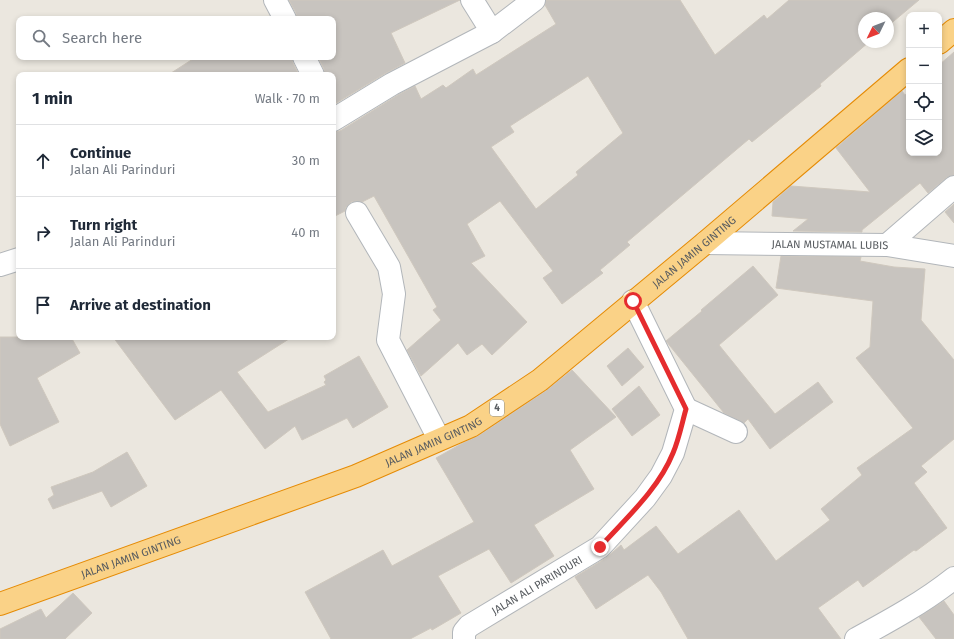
<!DOCTYPE html>
<meta charset="utf-8">
<style>
body{margin:0;font-family:"Fira Sans",sans-serif;background:#f2f2f3;color:#1f2937}
.controls{position:absolute;right:12px;top:12px;display:grid;overflow:hidden;border-radius:8px;box-shadow:0 2px 6px #0003}
.controls button{width:36px;height:36px;display:grid;place-items:center;padding:0;border:0;border-bottom:1px solid #e0e1e3;background:#fff;color:#1f2937;font:20px sans-serif}
.compass{position:absolute;left:858px;top:12px;width:36px;height:36px;border-radius:50%;background:#fff;box-shadow:0 2px 6px #0003;rotate:227deg}
.stop{position:absolute;width:12px;height:12px;margin:-9px;border:3px solid #e52c2e;border-radius:50%;background:#fff}
.stop.end{background:#e52c2e;border-color:#fff;box-shadow:0 1px 4px #0008}
.list{margin:0;padding:0;list-style:none}
h2{display:flex;justify-content:space-between;align-items:center;height:52px;margin:0;padding:0 16px;font-size:17px}
h2 small{font-size:13px;font-weight:400;color:#747a83}
.list li{display:grid;grid-template-columns:26px 1fr auto;gap:12px;align-items:center;box-sizing:border-box;height:72px;padding:0 16px;border-top:1px solid #e0e1e3}
.list b{display:block;font-size:15px;white-space:nowrap}
.list p{margin:0;font-size:13px;white-space:nowrap;color:#747a83}
.list em{font-size:13px;font-style:normal;color:#747a83}
.icon{flex:none;width:22px;height:22px;fill:none;stroke:currentColor;stroke-width:2;stroke-linecap:round;stroke-linejoin:round}
.map{position:relative;flex:none;width:954px;height:639px;overflow:hidden}
.search{position:absolute;background:#fff;box-shadow:0 2px 6px #0003;left:16px;top:16px;width:320px;height:44px;display:flex;align-items:center;gap:10px;box-sizing:border-box;padding:0 14px;border-radius:8px;color:#747a83;font-size:15px}
.panel{position:absolute;background:#fff;box-shadow:0 2px 6px #0003;left:16px;top:72px;width:320px;height:268px;border-radius:8px}
.map>svg:first-child{display:block}
</style>
<div class="map">
<svg width="954" height="639" viewBox="0 0 954 639">
<rect width="100%" height="100%" fill="#ebe7df"/>
<!-- building -->
<path fill="#c8c4bf" stroke="#cfc8be" fill-rule="evenodd" d="M 289,0 L 460,0 L 391,33 L 405,63 L 386,73 L 333,105 L 333,75 L 325,75 L 324,69 L 318,57 L 333,57 L 333,19 L 297,19 L 296,13 Z
M 546,0 L 680,0 L 715,55 L 764,15 L 767,19 L 789,0 L 919,0 L 888,26 L 888,18 L 864,18 L 864,42 L 869,42 L 820,84 L 821,86 L 752,142 L 749,139 L 627,242 L 630,245 L 600,270 L 603,273 L 562,304 L 543,278 L 553,271 L 500,201 L 467,224 L 485,256 L 471,263 L 527,322 L 492,355 L 482,344 L 467,355 L 458,343 L 421,376 L 407,350 L 441,320 L 433,310 L 437,307 L 374,196 L 362,202 L 356,201 L 351,202 L 346,207 L 345,211 L 333,217 L 333,132 L 340,131 L 398,95 L 415,86 L 421,99 L 443,85 L 446,88 L 473,69 L 476,75 L 556,24 L 545,5 ZM 588,76 L 623,133 L 576,172 L 578,175 L 536,209 L 491,147 L 514,132 L 510,126 Z
M 954,52 L 954,175 L 946,178 L 928,193 L 920,183 L 862,230 L 862,232 L 793,231 L 808,219 L 772,216 L 773,202 L 791,186 L 870,192 L 836,148 L 902,91 L 905,95 L 909,92 L 909,153 L 939,153 L 939,65 Z
M 196,57 L 292,57 L 293,63 L 299,75 L 168,75 Z
M 954,204 L 954,223 L 945,212 Z
M 781,256 L 861,257 L 860,261 L 894,267 L 925,269 L 921,320 L 954,360 L 954,439 L 921,466 L 927,472 L 914,483 L 947,528 L 916,551 L 914,550 L 863,587 L 858,580 L 818,608 L 841,639 L 688,639 L 661,592 L 648,575 L 596,609 L 575,577 L 606,558 L 621,545 L 624,550 L 656,526 L 678,554 L 739,510 L 776,561 L 830,520 L 821,509 L 862,475 L 857,468 L 913,428 L 856,358 L 870,347 L 873,301 L 776,288 Z
M 753,266 L 778,295 L 719,345 L 775,414 L 818,382 L 833,402 L 770,449 L 748,419 L 744,423 L 724,413 L 666,341 L 702,311 L 701,310 Z
M 0,337 L 71,337 L 80,353 L 37,378 L 59,422 L 10,446 L 0,424 Z
M 113,337 L 292,337 L 237,372 L 268,412 L 326,385 L 324,382 L 326,380 L 324,376 L 359,356 L 388,407 L 353,428 L 347,418 L 302,440 L 295,426 L 265,449 L 221,390 L 175,420 Z
M 628,348 L 644,367 L 622,386 L 607,366 Z
M 572,370 L 616,417 L 570,450 L 594,489 L 534,525 L 554,556 L 511,583 L 489,549 L 438,576 L 461,613 L 432,630 L 431,628 L 410,639 L 331,639 L 305,592 L 383,550 L 392,566 L 474,522 L 436,458 L 461,444 L 478,436 L 547,390 Z
M 639,386 L 660,415 L 632,436 L 612,409 Z
M 127,452 L 147,486 L 111,507 L 102,491 L 53,509 L 48,499 L 54,495 L 51,487 L 93,472 Z
M 73,593 L 92,613 L 65,639 L 0,639 L 0,629 L 41,609 L 46,618 Z
M 944,601 L 954,615 L 954,639 L 936,639 L 919,617 Z"/>
<g fill="none" stroke-linecap="round" stroke-linejoin="round">
<!-- minor casing -->
<g stroke="#b2b6ba" stroke-width="24">
<g id="minor">
<path d="M 275,0 L 285,19"/>
<path d="M 472,0 L 492,32"/>
<path d="M 304,57 L 313,75"/>
<path d="M 333,120 L 392,84 L 492,32 L 534,0"/>
<path d="M 357,213 L 389,267 L 394,294 L 388,340 L 439,439"/>
<path id="s1" d="M 705,243 L 887,245 L 954,256"/>
<path d="M 887,245 L 954,187"/>
<path d="M 0,265 L 19,259"/>
<path d="M 686,409 L 736,432"/>
<path id="s2" d="M 464,639 L 464,632 L 469,626 L 600,547 L 645,498 L 661,476 L 673,453 L 686,409 L 633,301"/>
<path d="M 856,639 C 889,621 924,602 954,578"/>
</g>
</g>
<!-- highway casing -->
<g stroke="#e58b05" stroke-width="24">
<g id="highway">
<path d="M 939,43 L 954,30"/>
<path id="s3" d="M 0,604 L 356,476 L 471,426 L 540,380 L 705,243 L 909,69"/>
</g>
</g>
<!-- minor -->
<use href="#minor" stroke="#fff" stroke-width="22"/>
<!-- highway -->
<use href="#highway" stroke="#fad287" stroke-width="22"/>
</g>
<g fill="none" stroke-linecap="round" stroke-linejoin="round">
<!-- route -->
<path stroke="#e52c2e" stroke-width="5" d="M 600,547 C 626,518 658,490 673,453 C 679,439 682,423 686,409 L 633,301"/>
</g>
<g text-anchor="middle" dominant-baseline="central" stroke-width="3.5" stroke-linejoin="round" paint-order="stroke">
<!-- shield labels -->
<rect fill="#fff" stroke="#8a8d90" stroke-width="1" x="490" y="400" width="14" height="16" rx="3"/>
<g font-size="10" font-weight="bold" fill="#585c60">
<text x="497" y="408">4</text>
</g>
<!-- street labels -->
<g font-size="11" fill="#585c60" stroke="#fff">
<text stroke="none"><textPath href="#s1" startOffset="125">JALAN MUSTAMAL LUBIS</textPath></text>
<text stroke="none"><textPath href="#s3" startOffset="787">JALAN JAMIN GINTING</textPath></text>
<text stroke="none"><textPath href="#s3" startOffset="463">JALAN JAMIN GINTING</textPath></text>
<text stroke="none"><textPath href="#s3" startOffset="139">JALAN JAMIN GINTING</textPath></text>
<text stroke="none"><textPath href="#s2" startOffset="94">JALAN ALI PARINDURI</textPath></text>
</g>
</g>
</svg>
<div class="controls">
<button>+</button>
<button>−</button>
<button><svg class="icon" aria-label="locate" viewBox="0 0 24 24"><circle cx="12" cy="12" r="6"/><path d="M12 2v4M12 18v4M2 12h4M18 12h4"/></svg></button>
<button><svg class="icon" aria-label="layers" viewBox="0 0 24 24"><path d="M12 4l9 5-9 5-9-5zM3 14l9 5 9-5"/></svg></button>
</div>
<svg class="compass" viewBox="-18 -18 36 36"><path d="M0-13l5 13h-10z" fill="#e53935"/><path d="M0 13l5-13h-10z" fill="#747a83"/></svg>
<div class="stop" style="left:633px;top:301px"></div>
<div class="stop end" style="left:600px;top:547px"></div>
<div class="search"><svg class="icon" aria-label="search" viewBox="0 0 24 24"><circle cx="10" cy="10" r="6"/><path d="M15 15l6 6"/></svg>Search here</div>
<section class="panel">
<h2>1 min<small>Walk · 70 m</small></h2>
<ul class="list">
<li><svg class="icon" aria-label="ahead" viewBox="0 0 24 24"><path d="M12 20V5M6 11l6-6 6 6"/></svg><div><b>Continue</b><p>Jalan Ali Parinduri</p></div><em>30 m</em></li>
<li><svg class="icon" aria-label="right" viewBox="0 0 24 24"><path d="M7 20v-9h11M14 6l5 5-5 5"/></svg><div><b>Turn right</b><p>Jalan Ali Parinduri</p></div><em>40 m</em></li>
<li><svg class="icon" aria-label="arrive" viewBox="0 0 24 24"><path d="M6 21V4h12l-3 4 3 4H6"/></svg><div><b>Arrive at destination</b></div></li>
</ul>
</section>
</div>
